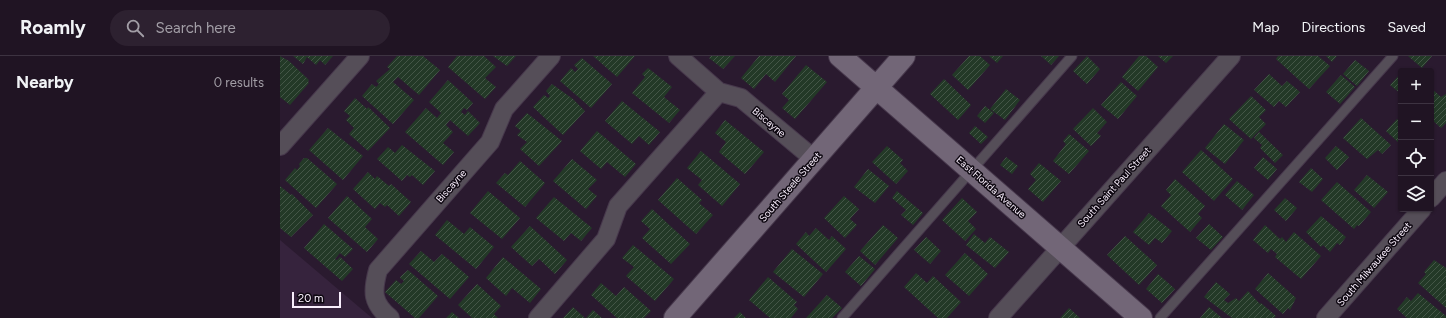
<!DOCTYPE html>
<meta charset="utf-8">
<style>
body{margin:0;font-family:Figtree,sans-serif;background:#2d2130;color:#f1f3f6}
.controls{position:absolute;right:12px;top:12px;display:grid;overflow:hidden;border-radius:4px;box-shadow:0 1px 3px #0004}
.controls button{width:36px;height:36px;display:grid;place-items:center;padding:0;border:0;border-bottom:1px solid #3d3341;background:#201423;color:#f1f3f6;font:20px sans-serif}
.scale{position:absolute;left:12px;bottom:10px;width:49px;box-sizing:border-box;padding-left:4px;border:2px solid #f8eefc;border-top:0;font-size:11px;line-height:14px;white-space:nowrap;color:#f8eefc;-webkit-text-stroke:3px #0e0811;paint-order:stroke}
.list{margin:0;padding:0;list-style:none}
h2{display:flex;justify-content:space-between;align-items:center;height:52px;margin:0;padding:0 16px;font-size:17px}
h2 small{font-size:13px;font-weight:400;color:#a29ea6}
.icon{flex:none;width:22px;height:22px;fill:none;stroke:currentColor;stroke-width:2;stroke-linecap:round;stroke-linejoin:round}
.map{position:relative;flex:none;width:1166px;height:262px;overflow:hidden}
header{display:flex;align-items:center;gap:24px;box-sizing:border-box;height:56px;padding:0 20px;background:#201423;border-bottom:1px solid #3d3341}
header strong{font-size:19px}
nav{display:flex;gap:22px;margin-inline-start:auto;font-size:14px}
.search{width:280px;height:36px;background:#2d2130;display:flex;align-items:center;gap:10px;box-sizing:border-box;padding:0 14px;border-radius:22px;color:#a29ea6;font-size:15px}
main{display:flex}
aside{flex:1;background:#201423}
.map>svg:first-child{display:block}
</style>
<header>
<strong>Roamly</strong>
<div class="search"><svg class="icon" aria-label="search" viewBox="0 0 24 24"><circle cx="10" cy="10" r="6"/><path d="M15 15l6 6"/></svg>Search here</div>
<nav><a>Map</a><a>Directions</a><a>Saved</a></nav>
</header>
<main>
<aside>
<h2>Nearby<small>0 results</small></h2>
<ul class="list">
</ul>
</aside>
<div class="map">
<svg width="1166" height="262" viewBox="0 0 1166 262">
<defs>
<pattern id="building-hatch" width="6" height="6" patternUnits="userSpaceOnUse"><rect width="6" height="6" fill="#233927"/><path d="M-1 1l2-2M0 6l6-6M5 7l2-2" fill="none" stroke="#445647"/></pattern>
</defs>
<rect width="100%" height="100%" fill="#2a1a2f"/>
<!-- built -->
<path fill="#36233d" d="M 0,184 L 92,262 L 0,262 Z"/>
<!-- building -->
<path fill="url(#building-hatch)" d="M 0,0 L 9,5 L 29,24 L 28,26 L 29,27 L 10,49 L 0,41 Z
M 13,0 L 53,0 L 45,9 L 40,4 L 36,9 L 27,1 L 23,8 Z
M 117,0 L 143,0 L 160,14 L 139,39 L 118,21 L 113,26 L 134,44 L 113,68 L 82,40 L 92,28 L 96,31 L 99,28 L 96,25 L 110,13 L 107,11 Z
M 177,0 L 204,0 L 216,11 L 205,22 L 216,31 L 205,43 L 168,11 Z
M 213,0 L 236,0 L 227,10 Z
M 313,0 L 355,0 L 337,21 Z
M 431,0 L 455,0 L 443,13 L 429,2 Z
M 479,0 L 516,0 L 495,26 L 486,18 L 474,33 L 461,22 Z
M 689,0 L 700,0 L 710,9 L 688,34 L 672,19 Z
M 709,0 L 723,0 L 717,7 Z
M 761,0 L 779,0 L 771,9 Z
M 807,0 L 820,13 L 807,28 L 793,15 Z
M 859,0 L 866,0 L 878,11 L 858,35 L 842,21 Z
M 878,0 L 893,0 L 886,7 Z
M 998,0 L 1038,0 L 1050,10 L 1029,33 L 996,3 Z
M 1046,0 L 1057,0 L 1052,6 Z
M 1128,0 L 1152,0 L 1142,12 Z
M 302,2 L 332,28 L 311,52 L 280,25 L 291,12 L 295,16 L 298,13 L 294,9 Z
M 1075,4 L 1089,15 L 1077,30 L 1063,18 Z
M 526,9 L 547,26 L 515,63 L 502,52 L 509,44 L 502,38 Z
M 368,12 L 392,31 L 384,41 L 400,54 L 389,67 L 352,37 L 365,21 L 362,18 Z
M 1121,17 L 1121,38 L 1110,29 Z
M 989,18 L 1002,30 L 1007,25 L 1020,36 L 1006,51 L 999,45 L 994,51 L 974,34 Z
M 1061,19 L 1075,31 L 1060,48 L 1046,36 Z
M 664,23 L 691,49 L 678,64 L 650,38 Z
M 168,24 L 193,47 L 187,54 L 184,52 L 181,56 L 185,59 L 188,55 L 200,67 L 188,80 L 170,64 L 166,69 L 173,76 L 163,87 L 174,96 L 163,109 L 125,76 L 146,52 L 157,62 L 161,57 L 149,46 Z
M 841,26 L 857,40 L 838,63 L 821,49 Z
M 272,28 L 293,43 L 305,55 L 283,79 L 253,51 L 264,39 L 268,42 L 270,40 L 266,35 Z
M 1151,32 L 1161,41 L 1166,38 L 1166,67 L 1161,72 L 1152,64 L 1151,66 Z
M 726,33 L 740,44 L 725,64 L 710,53 Z
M 971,40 L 986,54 L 979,61 L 986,68 L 971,83 L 949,63 Z
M 75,42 L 87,53 L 88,51 L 110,72 L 88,95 L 69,78 L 74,72 L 66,64 L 70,60 L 64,55 Z
M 342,45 L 380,76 L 369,89 L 359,80 L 352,88 L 325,65 Z
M 705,50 L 714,57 L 705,67 L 697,60 Z
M 813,52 L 827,66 L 817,77 L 821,80 L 811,90 L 793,73 Z
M 247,57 L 282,85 L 259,110 L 240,93 L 247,86 L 237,79 L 241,75 L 235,70 Z
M 1081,62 L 1111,89 L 1102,98 L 1098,94 L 1087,103 L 1063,82 Z
M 1117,63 L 1121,66 L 1121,89 L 1106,75 Z
M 445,64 L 484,96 L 465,118 L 439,96 L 446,86 L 435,77 Z
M 944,68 L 964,84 L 945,108 L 925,92 Z
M 695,70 L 708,81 L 701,88 L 689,77 Z
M 48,72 L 83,100 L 63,124 L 29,94 Z
M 317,75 L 356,108 L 345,121 L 327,106 L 321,113 L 300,95 Z
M 979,76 L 1003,99 L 995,107 L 980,92 L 982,89 L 974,82 Z
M 789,78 L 809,95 L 789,118 L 773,105 L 786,88 L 783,85 Z
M 122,89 L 155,115 L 143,129 L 132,119 L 130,121 L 127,119 L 122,125 L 97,103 L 108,91 L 115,97 Z
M 607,90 L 623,104 L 620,107 L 628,115 L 616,128 L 592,106 Z
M 1056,90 L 1069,101 L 1057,114 L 1045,102 Z
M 921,94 L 953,123 L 934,145 L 902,116 Z
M 421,95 L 460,128 L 442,150 L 418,129 L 422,124 L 407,112 Z
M 726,101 L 738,110 L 732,118 L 720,109 Z
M 983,101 L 997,113 L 988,124 L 974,112 Z
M 24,102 L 27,102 L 57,128 L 36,152 L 5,124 L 15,112 L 17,114 L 20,110 L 19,108 Z
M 292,103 L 317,124 L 308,133 L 317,140 L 306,153 L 273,125 Z
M 240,105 L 265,127 L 245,151 L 216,127 L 225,117 L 228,119 Z
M 759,107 L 781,125 L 763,146 L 748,133 L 756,124 L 750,118 Z
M 1031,112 L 1043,123 L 1032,136 L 1019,126 Z
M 588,113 L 609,130 L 595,147 L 574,131 Z
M 88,116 L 95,123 L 97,120 L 109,130 L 111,128 L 131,146 L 119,160 L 107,149 L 105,151 L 100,147 L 95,153 L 73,133 Z
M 1087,119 L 1108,136 L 1094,152 L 1074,134 Z
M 397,122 L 422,144 L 419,147 L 433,159 L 416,178 L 378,144 Z
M 895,123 L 925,150 L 918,158 L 922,162 L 910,176 L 881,150 L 891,139 L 886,134 Z
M 957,125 L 974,139 L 962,154 L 945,139 Z
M 1057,126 L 1091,156 L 1079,170 L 1077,169 L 1074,173 L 1041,144 Z
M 0,130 L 11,139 L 12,138 L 33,159 L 11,181 L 0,172 Z
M 208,135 L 240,162 L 222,183 L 190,157 Z
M 617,135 L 643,157 L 633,169 L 621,159 L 626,154 L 612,142 Z
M 67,140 L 92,163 L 85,171 L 98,183 L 87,196 L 48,162 Z
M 564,140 L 579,153 L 570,163 L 577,169 L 565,182 L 544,162 Z
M 274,141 L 312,172 L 301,185 L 291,177 L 284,185 L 256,162 Z
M 682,142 L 697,156 L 688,165 L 696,173 L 685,185 L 662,164 Z
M 1005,142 L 1017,152 L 1006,165 L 994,154 Z
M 372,153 L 410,188 L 391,208 L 362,182 L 370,173 L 361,165 Z
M 869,157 L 892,175 L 882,187 L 875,182 L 869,189 L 853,176 Z
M 1041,160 L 1066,181 L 1060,189 L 1057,187 L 1050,196 L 1043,189 L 1041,191 L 1026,176 Z
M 167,164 L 184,178 L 190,171 L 214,191 L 196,213 L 155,179 Z
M 44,168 L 73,193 L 65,201 L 60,197 L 55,203 L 57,204 L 60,201 L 73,213 L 62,225 L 24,192 Z
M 929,168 L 943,181 L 931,194 L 916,182 Z
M 603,169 L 618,182 L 595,209 L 580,195 Z
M 985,169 L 1000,183 L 1002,181 L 1006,186 L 1014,176 L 1041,200 L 1021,223 L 995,201 L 997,198 L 991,193 L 988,197 L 973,184 Z
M 250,170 L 287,204 L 275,218 L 259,203 L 252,210 L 231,191 Z
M 536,172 L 549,184 L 552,180 L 566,193 L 546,216 L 516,188 L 526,176 L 529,180 Z
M 694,178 L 705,187 L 710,181 L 729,196 L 715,212 L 686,189 Z
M 845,180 L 877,209 L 859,229 L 827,199 Z
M 646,181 L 661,195 L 650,208 L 634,194 Z
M 353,189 L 394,223 L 375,245 L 346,220 L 354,211 L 342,202 Z
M 512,193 L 543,218 L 524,241 L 493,216 Z
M 141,195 L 154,206 L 162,198 L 189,221 L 170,243 L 129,208 Z
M 685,197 L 708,218 L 689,240 L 665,219 Z
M 579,200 L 595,213 L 581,230 L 565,216 Z
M 223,201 L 261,233 L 250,247 L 232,232 L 226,240 L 206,222 Z
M 1154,204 L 1166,212 L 1166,252 L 1138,227 L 1146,218 L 1144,216 Z
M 128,214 L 158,240 L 139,262 L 135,262 L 105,236 L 116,224 L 121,228 L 124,225 L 120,222 L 121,220 Z
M 636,217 L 647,227 L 653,220 L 681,246 L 667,262 L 658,262 L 624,231 Z
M 988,217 L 1016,242 L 1010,254 L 1008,252 L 1003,258 L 975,233 Z
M 878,218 L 895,233 L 882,247 L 866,233 Z
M 488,221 L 517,246 L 514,249 L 518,253 L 511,262 L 490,262 L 469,244 Z
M 936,226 L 950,238 L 944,244 L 948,247 L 956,242 L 959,245 L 968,235 L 980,248 L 981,247 L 996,260 L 994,262 L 952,262 L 924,241 Z
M 321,227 L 336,240 L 344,231 L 371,255 L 364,262 L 337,262 L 311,239 Z
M 197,228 L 221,250 L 214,258 L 218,262 L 192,262 L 178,249 Z
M 1138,237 L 1166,260 L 1166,262 L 1127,262 L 1117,253 L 1127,241 L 1131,245 Z
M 547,239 L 562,252 L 552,262 L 526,262 Z
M 293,251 L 305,262 L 283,262 Z
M 929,251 L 942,262 L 920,262 Z
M 789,252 L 800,262 L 780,262 Z
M 313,254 L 322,262 L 306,262 Z
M 172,256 L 179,262 L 166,262 Z
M 460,256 L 466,262 L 454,262 Z"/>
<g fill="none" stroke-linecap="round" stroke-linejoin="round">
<!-- lane casing -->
<g stroke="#47384c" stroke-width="11">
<path id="lane" d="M 562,262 L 792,0
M 880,262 L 1113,0"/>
</g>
<!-- street casing -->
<g stroke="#47384c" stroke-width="20">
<path id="street" d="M 398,0 L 439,36 L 461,42 L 534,103
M 0,90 L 80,0
M 1151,142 L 1166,125
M 110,262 C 92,247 92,236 98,214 L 210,86 L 224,53 L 271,0
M 258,262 L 326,183 L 338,150 L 439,36
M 718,262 L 951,0
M 1046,262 L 1142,153"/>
</g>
<!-- secondary casing -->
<g stroke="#47384c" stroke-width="24">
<path id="secondary" d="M 560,0 L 861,262
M 395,262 L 624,0"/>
</g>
<!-- lane -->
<use href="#lane" stroke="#554e58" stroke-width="9"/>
<!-- street -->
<use href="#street" stroke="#554e58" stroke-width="18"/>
<!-- secondary -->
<use href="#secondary" stroke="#726677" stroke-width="22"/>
</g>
<g text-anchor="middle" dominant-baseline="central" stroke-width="3" stroke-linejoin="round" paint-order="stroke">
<!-- street labels -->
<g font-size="10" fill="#f8eefc" stroke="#0e0811">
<text transform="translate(489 66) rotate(40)">Biscayne</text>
<text transform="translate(171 130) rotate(-49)">Biscayne</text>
<text transform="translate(510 131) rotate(-49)">South Steele Street</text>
<text transform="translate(711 131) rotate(41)">East Florida Avenue</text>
<text transform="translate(834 131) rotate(-48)">South Saint Paul Street</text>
<text transform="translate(1094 208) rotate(-49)">South Milwaukee Street</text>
</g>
</g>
</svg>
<div class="controls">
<button>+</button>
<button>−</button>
<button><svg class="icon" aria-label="locate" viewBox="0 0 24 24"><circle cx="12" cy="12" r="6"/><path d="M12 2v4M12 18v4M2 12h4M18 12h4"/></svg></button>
<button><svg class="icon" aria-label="layers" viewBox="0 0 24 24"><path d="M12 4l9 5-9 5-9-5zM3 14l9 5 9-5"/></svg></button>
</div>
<div class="scale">20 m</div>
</div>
</main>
